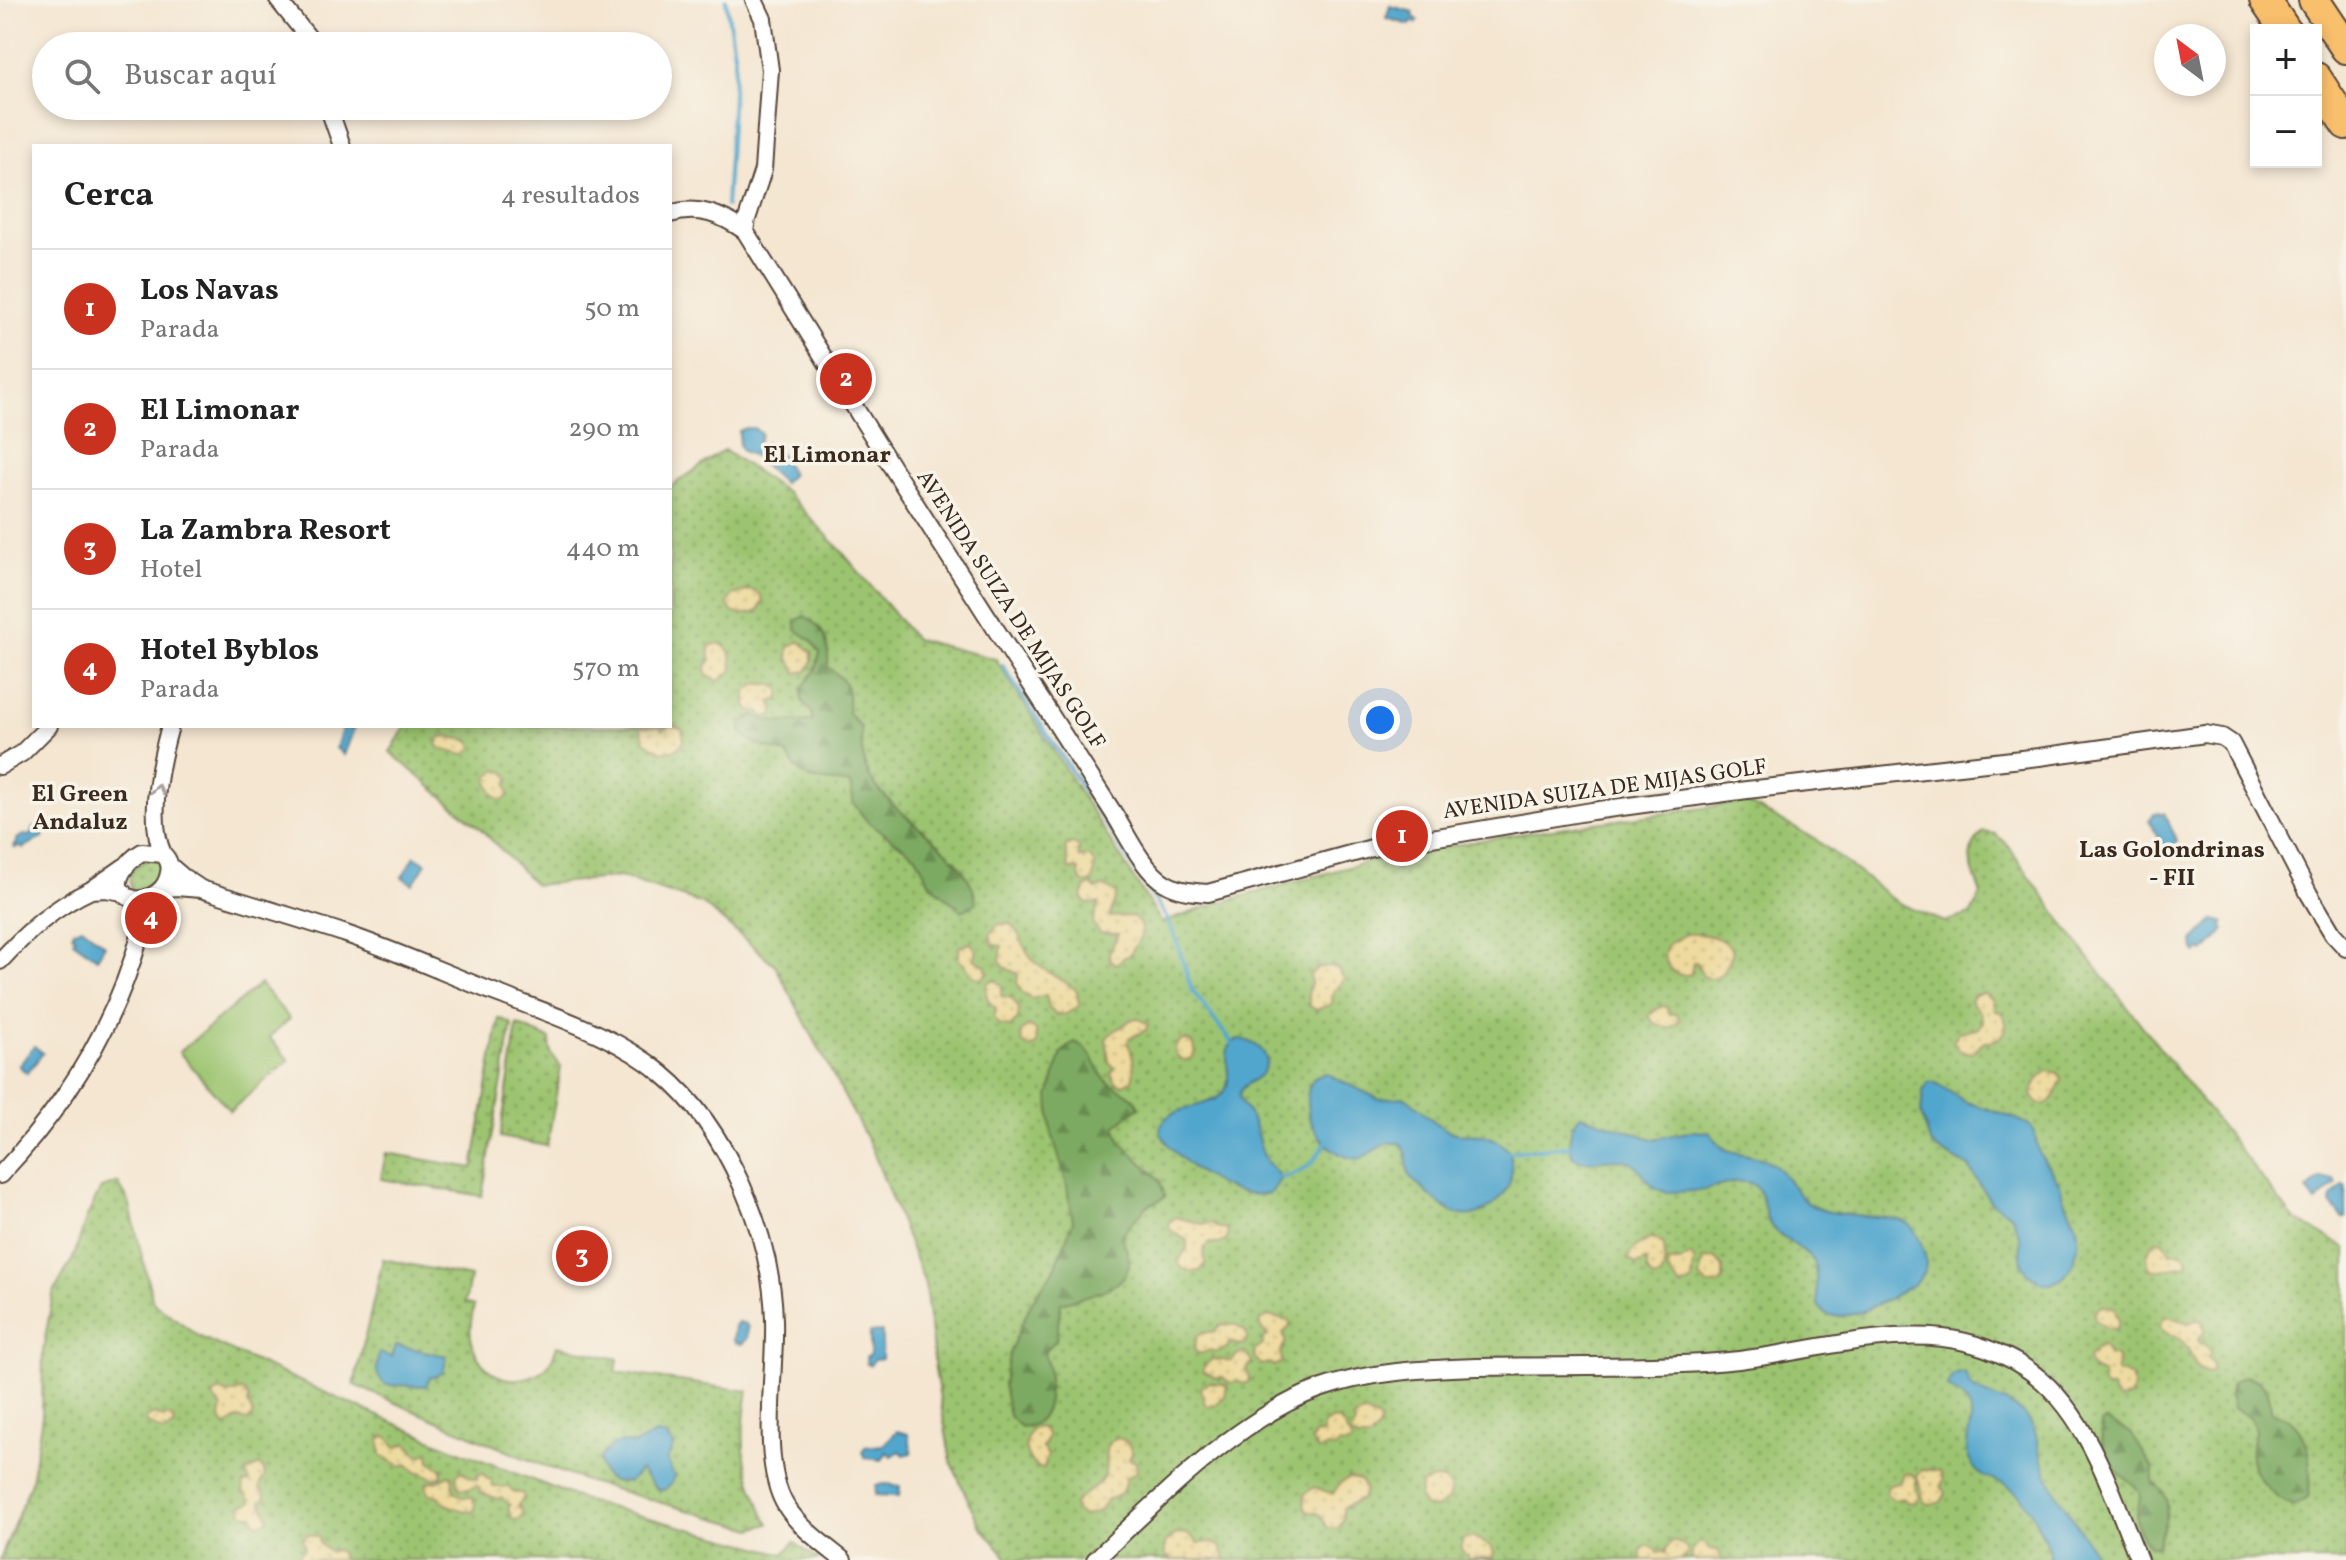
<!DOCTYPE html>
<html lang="es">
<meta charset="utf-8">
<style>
body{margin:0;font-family:Vollkorn,serif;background:#f2f2f2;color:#222}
.controls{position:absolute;right:24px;top:24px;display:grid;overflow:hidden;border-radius:0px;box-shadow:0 4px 12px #0003}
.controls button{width:72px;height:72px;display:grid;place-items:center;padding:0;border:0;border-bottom:2px solid #e0e0e0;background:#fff;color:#222;font:40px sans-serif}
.compass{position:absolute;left:2154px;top:24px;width:72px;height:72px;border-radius:50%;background:#fff;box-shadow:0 4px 12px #0003;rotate:328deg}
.you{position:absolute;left:1380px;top:720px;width:28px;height:28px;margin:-20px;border:6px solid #fff;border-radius:50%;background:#1a73e8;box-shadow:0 0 0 12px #1a73e833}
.badge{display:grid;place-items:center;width:52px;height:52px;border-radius:50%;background:#c8321e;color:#fff;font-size:26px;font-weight:700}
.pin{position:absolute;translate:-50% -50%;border:4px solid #fff;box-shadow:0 2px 8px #0006}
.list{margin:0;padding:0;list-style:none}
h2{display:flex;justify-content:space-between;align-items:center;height:104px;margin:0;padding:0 32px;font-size:34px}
h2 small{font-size:26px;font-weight:400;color:#767676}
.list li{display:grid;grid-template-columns:52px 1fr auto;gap:24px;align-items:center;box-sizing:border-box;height:120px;padding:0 32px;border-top:2px solid #e0e0e0}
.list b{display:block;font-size:30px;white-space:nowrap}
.list p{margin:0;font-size:26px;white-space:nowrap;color:#767676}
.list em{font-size:26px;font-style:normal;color:#767676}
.icon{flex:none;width:44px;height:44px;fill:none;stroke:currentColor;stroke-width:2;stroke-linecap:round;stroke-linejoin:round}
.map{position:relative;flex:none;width:2346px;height:1560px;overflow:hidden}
.search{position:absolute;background:#fff;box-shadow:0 4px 12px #0003;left:32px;top:32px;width:640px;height:88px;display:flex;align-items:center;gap:20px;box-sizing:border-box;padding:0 28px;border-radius:44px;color:#767676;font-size:30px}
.panel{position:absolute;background:#fff;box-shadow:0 4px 12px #0003;left:32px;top:144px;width:640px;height:584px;border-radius:0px}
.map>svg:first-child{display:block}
</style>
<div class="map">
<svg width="2346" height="1560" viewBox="0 0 2346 1560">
<defs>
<pattern id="green-dots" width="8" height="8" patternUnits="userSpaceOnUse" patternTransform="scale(2)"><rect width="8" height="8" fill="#9cc470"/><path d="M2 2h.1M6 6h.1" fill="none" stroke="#809f5b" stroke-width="1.8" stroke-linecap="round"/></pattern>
<pattern id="forest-firs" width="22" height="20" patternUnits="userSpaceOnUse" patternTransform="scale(2)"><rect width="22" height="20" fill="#7daa62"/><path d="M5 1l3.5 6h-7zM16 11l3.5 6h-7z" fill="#688b50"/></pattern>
<pattern id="sand-dots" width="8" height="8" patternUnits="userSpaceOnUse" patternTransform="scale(2)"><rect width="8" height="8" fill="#eeda9e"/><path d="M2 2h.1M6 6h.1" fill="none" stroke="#cdbb88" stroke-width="1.8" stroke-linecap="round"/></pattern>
</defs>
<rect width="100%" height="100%" fill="#f7f3e8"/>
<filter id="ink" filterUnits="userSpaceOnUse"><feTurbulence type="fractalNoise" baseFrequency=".0125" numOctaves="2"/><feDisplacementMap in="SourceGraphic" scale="16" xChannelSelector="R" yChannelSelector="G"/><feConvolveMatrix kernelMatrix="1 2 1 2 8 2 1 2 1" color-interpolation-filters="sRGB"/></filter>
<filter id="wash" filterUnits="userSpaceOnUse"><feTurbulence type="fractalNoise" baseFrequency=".006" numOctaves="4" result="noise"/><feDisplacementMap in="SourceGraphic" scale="32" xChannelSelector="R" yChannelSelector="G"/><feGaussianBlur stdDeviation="1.8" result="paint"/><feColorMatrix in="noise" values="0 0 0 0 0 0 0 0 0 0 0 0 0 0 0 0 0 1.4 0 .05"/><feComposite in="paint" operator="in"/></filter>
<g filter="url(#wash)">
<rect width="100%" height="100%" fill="#f4e6d1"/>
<!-- green -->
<path fill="url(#green-dots)" stroke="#6c7747" stroke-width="2" d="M 724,450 L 786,492 L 838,547 L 915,639 L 996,659 L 1162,923 L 1215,904 L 1374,860 L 1509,835 L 1746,802 L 1814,838 L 1898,903 L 1945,922 L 1971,914 L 1981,894 C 1972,866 1961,855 1984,832 L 1995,834 L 2005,842 L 2085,953 L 2293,1218 L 2346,1248 L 2346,1560 L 1009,1560 L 979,1524 L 951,1462 L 935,1370 L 925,1284 L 872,1149 L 775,965 L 703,904 L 621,877 L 535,885 L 481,829 L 390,752 L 406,726 L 670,726 L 670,487 Z
M 153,858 L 159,862 L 164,871 L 152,889 L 138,892 L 132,890 C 124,875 138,861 153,858 Z
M 499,1018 L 512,1024 L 482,1196 L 381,1179 L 386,1153 L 473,1168 Z
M 517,1025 L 550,1039 L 551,1053 L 561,1067 L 547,1146 L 500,1137 Z
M 118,1183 L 129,1202 L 153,1302 L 200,1337 L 444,1445 L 586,1501 L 784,1554 L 794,1542 L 819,1560 L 0,1560 L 31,1482 L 42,1416 L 43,1350 L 53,1294 L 74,1256 L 86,1219 L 101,1188 Z
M 383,1259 L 470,1277 L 465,1303 L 474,1306 C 472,1316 469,1326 471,1337 C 476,1366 499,1386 529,1377 C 537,1374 545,1370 550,1363 C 553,1358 555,1351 557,1345 L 618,1359 L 616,1372 L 748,1391 C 738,1445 744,1475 769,1524 L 753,1529 L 585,1481 L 519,1456 L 354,1385 Z"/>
<!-- forest -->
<path fill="url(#forest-firs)" stroke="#5c6a40" stroke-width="2" d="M 805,616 C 827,630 829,643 828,667 C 849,683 849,687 848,713 L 861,727 C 861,743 862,761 869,776 C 872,783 880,790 885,796 C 913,828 972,858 976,903 L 962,911 L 930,883 L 916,856 L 867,821 L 854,804 L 850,784 C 818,778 805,788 787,754 L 758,745 L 741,733 L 741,722 L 755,715 C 775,727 791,720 812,721 L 812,713 L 802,701 L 802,688 L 815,671 L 820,653 L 811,640 L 796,630 L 796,621 Z
M 1075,1042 C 1097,1052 1094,1071 1108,1082 C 1120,1091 1134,1093 1139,1107 L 1115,1126 L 1121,1142 L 1160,1180 L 1165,1197 L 1147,1206 L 1121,1235 C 1123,1242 1128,1251 1129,1259 C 1131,1291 1084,1295 1061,1303 L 1056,1340 L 1044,1352 C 1050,1371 1055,1413 1033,1425 C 1031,1426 1023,1426 1021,1427 L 1009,1416 L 1003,1384 L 1010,1351 L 1031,1303 L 1055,1268 L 1073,1221 L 1066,1181 L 1051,1130 L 1049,1096 L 1062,1052 Z
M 2244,1376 C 2269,1381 2267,1391 2272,1413 C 2278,1416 2284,1415 2289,1419 C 2312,1436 2312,1473 2308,1498 L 2294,1506 C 2274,1499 2247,1472 2251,1448 C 2252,1439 2258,1433 2253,1424 C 2249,1416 2241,1412 2233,1408 L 2230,1393 L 2232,1383 Z
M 2105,1420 L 2131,1433 L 2153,1468 L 2153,1484 C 2178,1495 2164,1526 2157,1546 L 2150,1546 C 2141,1537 2134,1525 2137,1512 C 2138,1504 2142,1500 2139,1493 C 2136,1484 2128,1481 2121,1475 C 2104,1460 2101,1445 2101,1423 Z"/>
<!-- sand -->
<path fill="url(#sand-dots)" stroke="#94825e" stroke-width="2" d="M 750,590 L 759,593 L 763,600 L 758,612 L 740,615 L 732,612 L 727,603 L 733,595 Z
M 799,641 L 812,652 L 812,662 L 807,671 L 797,673 L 788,657 L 789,647 Z
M 719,643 C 732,649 732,658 732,671 L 719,681 L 707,676 L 706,666 L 711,660 L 709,652 L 710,646 Z
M 756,684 L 770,684 L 780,688 L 780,699 L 770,702 L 775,707 L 773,716 L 764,717 L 759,712 L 753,712 L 746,705 L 746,692 Z
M 672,725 L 682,729 L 684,740 L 677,749 L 662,752 L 645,741 L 640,727 L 660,726 L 662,730 Z
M 448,736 C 456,739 465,738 472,742 L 472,750 L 463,755 L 441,749 L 437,744 L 441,737 Z
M 497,770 L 505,772 L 510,779 L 507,785 L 509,795 L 504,800 C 494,799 492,790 488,782 L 489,776 Z
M 1072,843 L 1079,846 L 1079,857 L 1090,857 L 1095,864 L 1093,880 L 1088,883 L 1082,882 L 1079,876 L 1079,870 L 1069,869 L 1065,847 Z
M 1091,885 L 1096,889 L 1104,886 L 1116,893 C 1116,902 1111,908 1110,917 L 1132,916 C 1151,932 1138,938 1130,955 L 1123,958 L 1119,963 L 1115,964 L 1110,960 L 1109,953 L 1118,934 L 1100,933 L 1093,923 L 1099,903 L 1087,904 L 1082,898 L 1085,888 Z
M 1009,923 C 1024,937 1020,943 1030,956 C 1042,973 1062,977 1077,991 L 1079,1006 L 1066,1014 L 1056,1015 L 1049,1008 L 1046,995 L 1032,999 L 1022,993 L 1017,983 L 1018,974 L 1004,967 L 1000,960 L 1002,946 L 993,945 L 990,935 L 997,925 Z
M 1686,934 C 1702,933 1725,936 1733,951 C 1727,966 1724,981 1704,977 L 1696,962 L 1693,962 L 1691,974 C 1676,978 1668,971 1664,956 L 1667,945 Z
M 971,943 L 977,952 L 974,959 L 986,966 L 986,974 L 981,979 L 971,975 L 967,967 L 959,960 L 959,947 Z
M 1329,966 L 1338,969 L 1344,979 L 1333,992 L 1332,1004 L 1316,1010 L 1310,1006 L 1308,992 L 1311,984 L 1310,975 L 1317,968 Z
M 994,979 L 1002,986 L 1001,996 L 1012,998 L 1019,1009 L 1018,1019 L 1010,1027 L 999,1025 L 994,1017 L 996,1008 C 986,1001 985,995 987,983 Z
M 1983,993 L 1992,999 L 1995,1010 L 2001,1012 C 2012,1028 2004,1042 1984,1041 L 1971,1053 L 1959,1050 L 1953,1041 L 1959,1032 L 1977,1029 L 1983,1022 L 1980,1012 L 1970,1001 L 1974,995 Z
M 1663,1006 L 1667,1007 L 1670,1014 L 1676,1014 L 1680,1019 L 1678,1023 L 1669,1028 L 1654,1023 L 1649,1016 L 1653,1011 Z
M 1131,1019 L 1139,1019 L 1148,1024 L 1146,1030 L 1130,1038 L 1128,1043 C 1133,1056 1136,1067 1132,1080 L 1122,1085 L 1115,1081 L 1111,1073 L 1115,1068 L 1109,1062 L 1106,1039 C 1113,1029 1123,1028 1131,1019 Z
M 1028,1026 L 1036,1030 L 1037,1045 L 1029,1048 L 1022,1042 L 1021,1032 Z
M1175 1050a10 10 0 1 1 20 0a10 10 0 1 1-20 0Z
M 2048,1071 L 2058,1073 L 2062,1079 L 2054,1097 L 2046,1105 L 2037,1103 L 2032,1095 C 2034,1084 2038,1077 2048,1071 Z
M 1176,1217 L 1202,1224 L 1213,1223 L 1216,1227 L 1227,1229 L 1228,1235 L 1226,1241 L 1218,1244 L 1209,1243 L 1204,1249 L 1205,1264 L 1200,1271 L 1192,1272 L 1183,1269 L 1178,1262 L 1187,1248 L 1187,1241 C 1181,1235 1174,1235 1169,1228 L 1169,1222 Z
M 1653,1238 L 1663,1243 C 1666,1253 1665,1268 1661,1277 L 1653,1279 L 1647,1271 L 1647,1261 L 1636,1265 L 1628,1258 C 1633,1247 1641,1242 1653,1238 Z
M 2156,1240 L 2164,1241 L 2170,1253 C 2179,1252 2183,1252 2188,1260 L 2187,1265 L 2156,1270 L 2150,1269 C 2144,1257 2148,1249 2156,1240 Z
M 1691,1255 L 1695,1261 C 1692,1269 1694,1275 1692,1282 L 1681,1287 L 1667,1270 L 1668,1262 L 1680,1262 Z
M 1715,1258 L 1723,1267 L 1723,1280 L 1718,1285 L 1707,1285 L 1700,1278 L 1704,1259 Z
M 2101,1306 L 2114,1307 L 2119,1321 L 2117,1329 L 2107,1328 L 2095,1320 L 2094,1313 Z
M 1268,1316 L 1289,1321 L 1290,1326 L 1283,1334 L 1286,1341 L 1280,1353 L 1282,1362 L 1274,1366 L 1269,1363 L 1261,1365 L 1254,1357 L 1255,1350 L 1263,1345 L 1263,1339 L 1268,1336 L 1260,1327 L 1261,1320 Z
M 2168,1316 L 2188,1323 L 2196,1320 L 2202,1321 L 2205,1331 L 2198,1339 L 2200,1344 L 2205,1345 L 2210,1352 L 2208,1358 L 2213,1363 L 2212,1370 L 2207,1373 L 2197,1368 C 2193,1359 2187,1343 2178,1338 C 2170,1334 2166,1335 2160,1327 L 2162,1320 Z
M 1233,1324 L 1245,1331 L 1248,1337 L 1245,1343 L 1239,1345 L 1230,1342 L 1227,1348 L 1217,1352 L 1209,1350 L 1202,1354 L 1197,1353 L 1194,1348 L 1197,1336 L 1204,1332 L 1214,1332 L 1220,1325 Z
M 2100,1345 L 2103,1345 L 2108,1355 L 2116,1357 L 2118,1365 L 2116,1369 L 2118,1373 L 2124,1373 L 2132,1378 L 2133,1387 L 2131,1396 L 2120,1400 L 2114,1396 L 2112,1388 L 2106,1388 L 2103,1384 L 2103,1374 C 2092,1372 2090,1368 2088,1358 Z
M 1245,1353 L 1252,1362 L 1246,1370 L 1249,1376 L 1249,1381 L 1244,1384 L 1238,1381 L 1230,1383 L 1222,1377 L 1216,1378 L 1203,1371 L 1205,1365 L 1212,1359 L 1231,1361 L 1237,1355 Z
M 1210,1382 L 1227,1385 L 1225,1397 L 1221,1399 L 1216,1405 L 1209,1407 L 1204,1402 L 1204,1396 L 1200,1389 L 1203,1385 Z
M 222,1391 L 228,1394 L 239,1391 L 245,1392 L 249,1399 L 248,1403 L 253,1415 L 248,1421 C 244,1421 242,1418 238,1419 C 233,1420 231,1425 225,1426 L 220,1417 L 222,1408 L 214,1399 L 214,1394 Z
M 1363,1413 L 1377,1418 L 1380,1422 L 1378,1429 L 1370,1439 L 1357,1439 L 1351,1434 L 1355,1424 L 1353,1418 Z
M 154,1414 L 164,1418 L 168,1416 L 173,1419 L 175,1426 L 164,1432 C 158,1431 154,1425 147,1423 L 146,1418 Z
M 1333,1419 L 1341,1422 L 1352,1441 L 1347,1445 L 1339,1444 L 1335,1448 L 1328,1447 L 1318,1451 L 1311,1440 L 1316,1434 L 1323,1433 L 1323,1425 Z
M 1039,1427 L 1044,1430 L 1048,1436 L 1042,1448 L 1048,1455 L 1044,1468 L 1038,1468 C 1024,1457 1021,1444 1032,1429 Z
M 384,1436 L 388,1437 L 396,1448 L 406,1443 L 419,1456 L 429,1453 L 430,1461 L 442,1470 L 441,1477 L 435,1479 L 421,1472 L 417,1473 L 407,1464 L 401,1466 L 381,1456 L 380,1440 Z
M 1117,1438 C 1127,1440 1130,1444 1132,1454 L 1129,1459 L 1136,1462 L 1137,1472 L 1125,1478 C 1125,1491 1120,1498 1107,1499 L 1099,1511 L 1084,1516 L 1075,1511 L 1074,1504 C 1082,1493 1096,1489 1103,1477 C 1111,1463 1097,1445 1117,1438 Z
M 259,1465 L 264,1470 L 265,1478 L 262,1480 L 260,1488 L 264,1492 L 265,1498 L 261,1501 L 269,1519 L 260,1524 L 255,1522 L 253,1515 L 246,1515 L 242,1512 L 240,1506 L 251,1502 L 247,1494 L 243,1493 L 244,1483 L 250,1482 L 246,1473 L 248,1470 L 250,1471 Z
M 1922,1469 L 1940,1471 L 1944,1480 L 1941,1486 L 1946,1493 L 1941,1502 L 1931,1505 L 1924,1502 L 1917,1476 Z
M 461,1471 L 472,1478 L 477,1479 L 477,1475 L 483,1473 L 487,1479 L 491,1479 L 493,1487 L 508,1487 L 514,1493 L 522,1493 L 524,1498 L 518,1505 L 523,1513 L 519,1520 L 512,1519 L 508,1508 L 510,1505 L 502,1498 L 498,1499 L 479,1492 L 480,1488 L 476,1486 L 469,1489 L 459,1488 L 456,1476 Z
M 1904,1473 L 1912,1474 L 1917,1479 L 1915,1489 L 1920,1497 L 1916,1503 L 1907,1502 L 1903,1498 L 1894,1500 L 1886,1494 L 1888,1486 L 1901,1482 Z
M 448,1475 L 452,1477 L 454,1491 L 463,1497 L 472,1497 L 475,1505 L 474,1512 C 461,1511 452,1508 441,1501 L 441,1497 L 428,1493 L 426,1484 L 431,1481 L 437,1482 Z
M 1349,1478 L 1360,1480 L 1365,1490 L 1362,1499 L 1343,1508 L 1343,1519 L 1339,1528 L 1328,1528 C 1321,1517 1322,1511 1308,1512 L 1304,1506 L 1305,1494 L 1314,1487 L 1333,1494 L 1340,1483 Z
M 1434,1479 L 1443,1480 L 1451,1488 L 1448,1500 L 1436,1509 L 1424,1506 L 1419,1498 L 1422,1484 Z
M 1184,1533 L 1191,1536 L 1198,1543 L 1212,1542 L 1220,1546 L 1225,1557 L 1224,1560 L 1171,1560 L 1165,1554 L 1165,1543 L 1175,1535 Z
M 308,1534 L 319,1537 L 320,1544 L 330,1552 L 336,1550 L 341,1553 L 342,1560 L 304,1560 L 298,1557 L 305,1547 L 302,1539 Z
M 1474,1537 L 1491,1547 L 1494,1552 L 1493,1558 L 1468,1559 L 1468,1555 L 1464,1554 L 1461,1547 L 1463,1539 Z
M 1672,1541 L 1682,1544 L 1687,1549 L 1687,1555 L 1681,1560 L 1641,1560 L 1641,1550 L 1647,1545 L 1655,1548 L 1658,1553 L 1663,1551 L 1666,1553 L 1666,1548 Z
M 1700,1542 L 1706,1544 L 1709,1549 L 1718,1550 L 1721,1556 L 1719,1560 L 1692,1560 C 1691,1551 1693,1547 1700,1542 Z"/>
<!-- pitch -->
<path fill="#9cc470" stroke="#6c7747" stroke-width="2" d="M 260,984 L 290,1019 L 269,1037 L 289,1060 L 230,1111 L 179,1052 Z"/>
<!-- water -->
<path fill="#51a6cd" stroke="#466876" stroke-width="2" d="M 1390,6 L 1414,12 L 1413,16 L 1418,20 L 1416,23 L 1411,21 L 1410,25 L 1386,18 Z
M 746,428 L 754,428 L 761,434 L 757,446 L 759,449 L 766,443 L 769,450 L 781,454 L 792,474 L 783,483 L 754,456 L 742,451 L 739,446 L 739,431 Z
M 343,726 L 354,729 L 344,755 L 336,748 Z
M 2159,813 L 2160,815 L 2164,813 L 2177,840 L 2172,849 L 2166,846 L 2163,847 L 2149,820 L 2154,814 Z
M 38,826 L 41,830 L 45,828 L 43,837 L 23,848 L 20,846 L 15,848 L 14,846 L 17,843 L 17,839 L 23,835 L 30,836 L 32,830 Z
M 415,856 L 426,863 L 413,884 L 402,877 Z
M 2214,920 L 2224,922 L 2223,927 L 2225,930 L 2204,952 L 2201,950 L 2197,953 L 2194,950 L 2193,941 Z
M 82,927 L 105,945 L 97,958 L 73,941 L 75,938 L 72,934 L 74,930 Z
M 1238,1039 C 1254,1040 1275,1054 1262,1073 C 1256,1082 1235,1085 1240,1100 C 1242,1106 1247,1110 1250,1116 C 1258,1129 1258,1145 1265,1158 C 1269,1165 1276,1171 1281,1178 L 1271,1193 C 1233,1203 1178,1164 1160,1132 C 1161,1105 1204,1110 1221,1095 C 1239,1079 1214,1052 1238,1039 Z
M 34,1046 L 43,1053 L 27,1073 L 19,1066 Z
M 1325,1073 L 1379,1099 L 1405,1097 C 1420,1106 1430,1121 1445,1129 C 1471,1143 1482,1122 1510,1152 C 1511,1160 1512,1169 1511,1177 C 1507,1199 1478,1223 1455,1213 C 1439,1206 1424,1190 1411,1178 C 1403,1166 1412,1152 1399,1143 L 1387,1143 L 1360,1159 C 1323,1158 1294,1111 1313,1079 Z
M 1929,1082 L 1934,1082 L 1966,1102 L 2017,1119 L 2029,1125 L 2034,1132 L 2039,1153 L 2060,1184 L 2063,1197 L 2076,1223 L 2078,1233 L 2078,1246 L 2073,1264 L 2062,1279 L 2052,1283 L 2043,1283 L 2027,1273 L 2022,1265 L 2020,1237 L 2012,1216 L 1991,1202 L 1968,1166 L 1936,1149 L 1930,1142 L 1921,1113 L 1923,1091 Z
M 1581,1115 L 1653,1139 L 1693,1131 L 1709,1132 C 1715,1137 1718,1146 1725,1149 C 1740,1156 1758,1154 1772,1163 C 1791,1176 1794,1199 1819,1209 C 1841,1218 1898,1214 1908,1224 C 1917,1231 1922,1245 1925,1256 C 1932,1280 1901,1292 1884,1301 C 1867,1310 1845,1320 1826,1315 L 1818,1305 L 1815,1263 C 1804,1246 1780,1241 1769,1223 C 1762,1211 1766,1192 1752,1184 C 1739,1177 1718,1188 1704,1190 C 1692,1191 1679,1192 1667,1192 C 1648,1190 1645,1169 1630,1162 C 1607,1151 1565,1179 1570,1136 C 1571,1127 1574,1121 1581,1115 Z
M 2320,1179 L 2334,1179 L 2337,1183 L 2316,1202 L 2307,1190 Z
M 2343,1186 L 2346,1186 L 2346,1218 L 2343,1218 L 2331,1204 L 2332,1197 Z
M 738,1322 L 746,1324 L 748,1328 L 747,1339 L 742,1344 L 736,1343 L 733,1340 L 735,1326 Z
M 882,1332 L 882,1359 L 874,1360 L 870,1365 L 867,1364 L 866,1357 L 870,1355 L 870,1333 Z
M 396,1345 L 447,1356 L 443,1372 L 435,1377 L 430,1377 L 426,1386 L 386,1385 C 374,1376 376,1366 379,1353 L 392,1357 Z
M 1959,1373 L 1965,1373 C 1967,1377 1968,1381 1970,1385 C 1977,1395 2012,1400 2025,1415 C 2038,1428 2038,1451 2045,1468 C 2057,1502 2082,1527 2098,1560 L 2051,1560 C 2046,1539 2030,1502 2012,1489 C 1997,1476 1984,1485 1971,1463 C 1958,1440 1980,1422 1967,1403 C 1962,1396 1954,1393 1948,1387 L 1952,1376 Z
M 897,1431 L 908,1434 L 912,1453 L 904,1455 L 900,1451 L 892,1456 L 887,1452 L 882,1460 L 865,1458 L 862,1452 L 865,1447 L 883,1445 Z
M 656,1434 C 665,1435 671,1439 673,1447 L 667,1460 L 674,1476 L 671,1484 L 664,1490 L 657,1489 L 640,1470 L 629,1482 C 609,1483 602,1479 599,1459 C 608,1447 619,1438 634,1445 Z
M 887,1484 L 900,1486 L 899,1496 L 875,1495 L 876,1485 Z"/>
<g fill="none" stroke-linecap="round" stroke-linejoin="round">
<!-- stream -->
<path stroke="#51a6cd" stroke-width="4" d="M 726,0 L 735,60 L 726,206
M 1003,666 L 1165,915 L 1175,936 L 1192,990 L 1232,1043
M 1510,1152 L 1569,1146
M 1281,1178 C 1307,1170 1312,1166 1326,1142"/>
</g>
</g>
<g filter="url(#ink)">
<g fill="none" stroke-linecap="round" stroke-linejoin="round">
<!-- street casing -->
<g stroke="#574639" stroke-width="20">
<path id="street" d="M 278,0 L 308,37 L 312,46
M 328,106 L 342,146
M 670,214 C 698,205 722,215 745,231 L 895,472 L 1116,817 C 1128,837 1145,872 1165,883 C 1178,891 1193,892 1208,893 L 1372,848 L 1592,811 L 1747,790 L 2039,757 L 2205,734 L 2222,737 L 2231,743 L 2309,894 L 2333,934 L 2346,948
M 745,231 L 747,219 L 763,170 L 770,70 L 763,19 L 754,0
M 0,766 L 22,753 L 49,726
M 142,852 L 163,854 C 170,861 171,867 168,877 C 164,892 144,905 128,897 C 106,885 129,859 142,852 Z
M 163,854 C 147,819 160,762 170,726
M 201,889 C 249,904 298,918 346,934 C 399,952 451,976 504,996 C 557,1017 617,1036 661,1073 C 727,1127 772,1235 774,1320 C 776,1372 759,1462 786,1506 C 800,1528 823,1544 843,1560
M 160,890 L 176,887 L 201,889 L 183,877 L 169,865
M 123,892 L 106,889 L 91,890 L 124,867
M 132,898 L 139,912 L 141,932 L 149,907 L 155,895
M 0,961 C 27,932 54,907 91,890
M 0,1175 C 65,1106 116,1024 141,932
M 1095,1560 C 1157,1501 1238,1418 1319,1389 C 1370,1371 1423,1369 1477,1367 C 1557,1365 1637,1368 1717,1362 C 1793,1357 1866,1330 1943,1338 C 1971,1341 2001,1352 2024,1367 C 2087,1407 2112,1495 2139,1560"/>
</g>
<!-- highway casing -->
<g stroke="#574639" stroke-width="34">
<path id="highway" d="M 2265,0 L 2285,30
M 2314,0 L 2346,48
M 2316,78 L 2346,124"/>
</g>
<!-- street -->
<use href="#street" stroke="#fff" stroke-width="16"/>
<!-- highway -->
<use href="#highway" stroke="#f8bf6c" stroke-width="30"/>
</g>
<!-- one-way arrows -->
<defs><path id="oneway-chevron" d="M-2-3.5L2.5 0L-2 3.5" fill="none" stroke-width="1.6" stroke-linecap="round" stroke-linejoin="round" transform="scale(2)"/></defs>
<use stroke="#a79f9a" href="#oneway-chevron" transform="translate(158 790) rotate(-80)"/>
</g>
<g text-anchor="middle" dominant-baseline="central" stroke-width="7" stroke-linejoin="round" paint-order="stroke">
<!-- street labels -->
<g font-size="22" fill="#3b2a1e" stroke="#f7f3e8">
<text transform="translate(1010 610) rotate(57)">AVENIDA SUIZA DE MIJAS GOLF</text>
<text transform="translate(1605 790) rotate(-8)">AVENIDA SUIZA DE MIJAS GOLF</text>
</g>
<!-- neighbourhood labels -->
<g font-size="24" font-weight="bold" fill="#3b2a1e" stroke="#f7f3e8">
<text x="827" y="456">El Limonar</text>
<text x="80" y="795">El Green<tspan x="80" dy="28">Andaluz</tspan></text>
<text x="2172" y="851">Las Golondrinas<tspan x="2172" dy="28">- FII</tspan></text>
</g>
</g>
</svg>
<div class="controls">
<button>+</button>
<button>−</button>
</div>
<svg class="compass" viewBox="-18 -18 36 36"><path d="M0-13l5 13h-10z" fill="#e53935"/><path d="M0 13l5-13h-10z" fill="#767676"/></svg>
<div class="you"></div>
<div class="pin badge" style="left:1402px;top:836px">1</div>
<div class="pin badge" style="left:846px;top:379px">2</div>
<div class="pin badge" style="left:582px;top:1256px">3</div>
<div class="pin badge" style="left:151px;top:918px">4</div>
<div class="search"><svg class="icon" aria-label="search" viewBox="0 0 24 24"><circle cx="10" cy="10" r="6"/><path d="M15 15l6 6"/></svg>Buscar aquí</div>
<section class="panel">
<h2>Cerca<small>4 resultados</small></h2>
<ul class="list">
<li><span class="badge">1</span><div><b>Los Navas</b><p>Parada</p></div><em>50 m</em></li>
<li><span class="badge">2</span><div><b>El Limonar</b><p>Parada</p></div><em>290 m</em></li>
<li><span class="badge">3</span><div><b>La Zambra Resort</b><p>Hotel</p></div><em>440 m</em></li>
<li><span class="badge">4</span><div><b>Hotel Byblos</b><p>Parada</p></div><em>570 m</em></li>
</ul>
</section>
</div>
